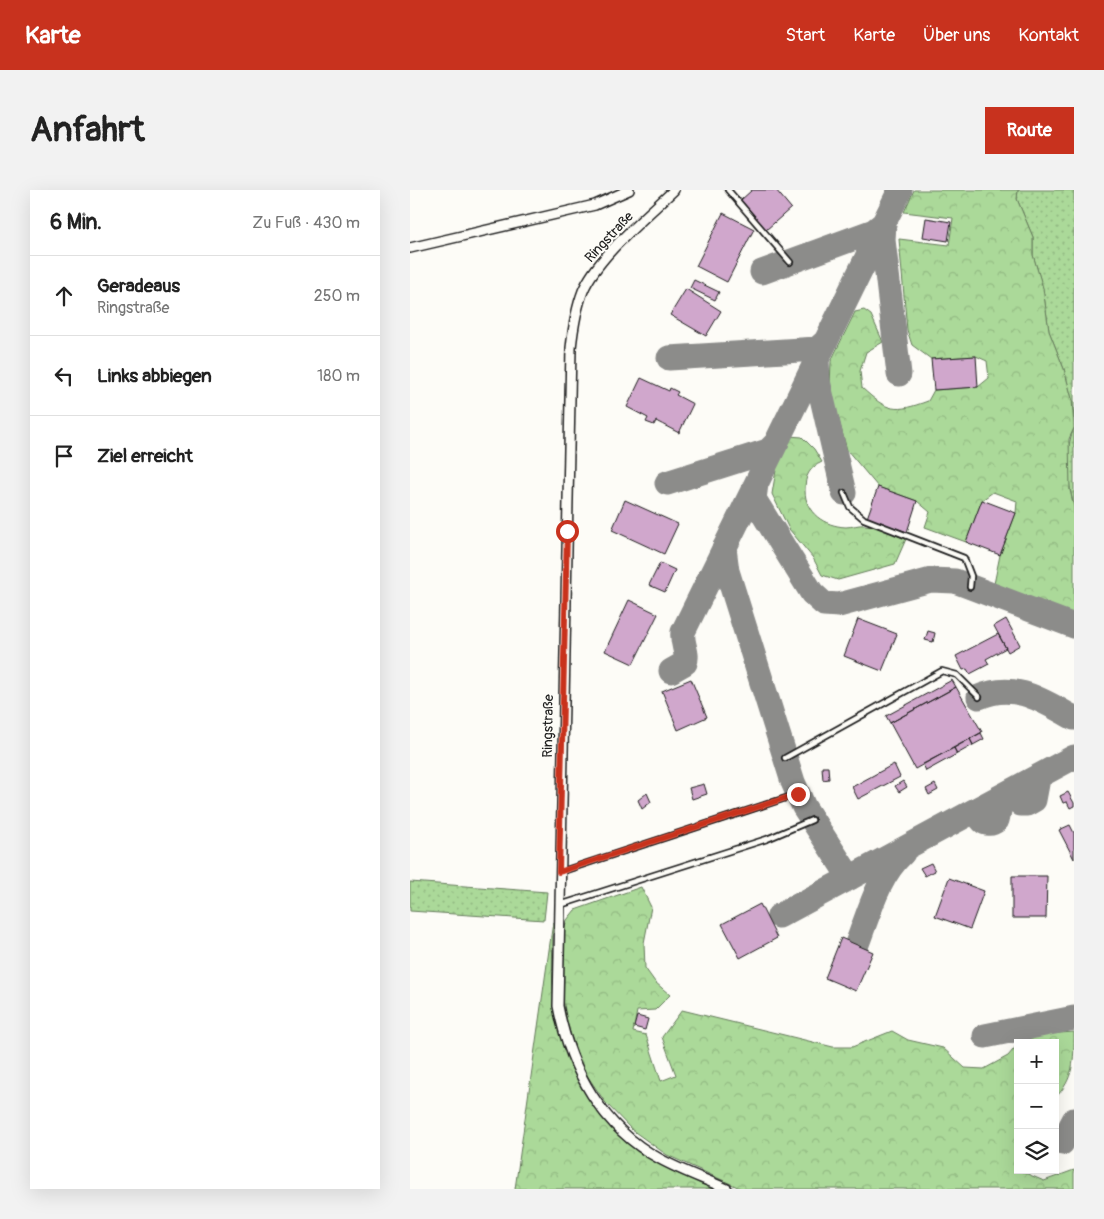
<!DOCTYPE html>
<html lang="de">
<meta charset="utf-8">
<style>
body{margin:0;font-family:Pangolin,sans-serif;background:#f2f2f2;color:#222}
.controls{position:absolute;right:15px;bottom:15px;display:grid;overflow:hidden;border-radius:0px;box-shadow:0 5px 20px #0002}
.controls button{width:45px;height:45px;display:grid;place-items:center;padding:0;border:0;border-bottom:1px solid #e0e0e0;background:#fff;color:#222;font:25px sans-serif}
.stop{position:absolute;width:15px;height:15px;margin:-11px;border:4px solid #c8321e;border-radius:50%;background:#fff}
.stop.end{background:#c8321e;border-color:#fff;box-shadow:0 1px 5px #0008}
.list{margin:0;padding:0;list-style:none}
h2{display:flex;justify-content:space-between;align-items:center;height:65px;margin:0;padding:0 20px;font-size:21px}
h2 small{font-size:16px;font-weight:400;color:#767676}
.list li{display:grid;grid-template-columns:32px 1fr auto;gap:15px;align-items:center;box-sizing:border-box;height:80px;padding:0 20px;border-top:1px solid #e0e0e0}
.list b{display:block;font-size:19px;white-space:nowrap}
.list p{margin:0;font-size:16px;white-space:nowrap;color:#767676}
.list em{font-size:16px;font-style:normal;color:#767676}
.icon{flex:none;width:28px;height:28px;fill:none;stroke:currentColor;stroke-width:2;stroke-linecap:round;stroke-linejoin:round}
.map{position:relative;flex:none;width:664px;height:999px;overflow:hidden;border-radius:0px}
header{display:flex;align-items:center;gap:30px;box-sizing:border-box;height:70px;padding:0 25px;background:#c8321e;color:#fff}
header strong{font-size:24px}
nav{display:flex;gap:28px;margin-inline-start:auto;font-size:18px}
.intro{display:flex;align-items:center;justify-content:space-between;box-sizing:border-box;height:120px;padding:0 30px}
h1{margin:0;font-size:35px}
.button{padding:12px 22px;border-radius:0px;background:#c8321e;color:#fff;font-size:18px;font-weight:700}
main{display:flex;gap:30px;padding:0 30px}
aside{flex:1;background:#fff;border-radius:0px;box-shadow:0 5px 20px #0002}
.map>svg:first-child{display:block}
</style>
<header>
<strong>Karte</strong>
<nav><a>Start</a><a>Karte</a><a>Über uns</a><a>Kontakt</a></nav>
</header>
<div class="intro"><h1>Anfahrt</h1><a class="button">Route</a></div>
<main>
<aside>
<h2>6 Min.<small>Zu Fuß · 430 m</small></h2>
<ul class="list">
<li><svg class="icon" aria-label="ahead" viewBox="0 0 24 24"><path d="M12 20V5M6 11l6-6 6 6"/></svg><div><b>Geradeaus</b><p>Ringstraße</p></div><em>250 m</em></li>
<li><svg class="icon" aria-label="left" viewBox="0 0 24 24"><path d="M17 20v-9H6M10 6l-5 5 5 5"/></svg><div><b>Links abbiegen</b></div><em>180 m</em></li>
<li><svg class="icon" aria-label="arrive" viewBox="0 0 24 24"><path d="M6 21V4h12l-3 4 3 4H6"/></svg><div><b>Ziel erreicht</b></div></li>
</ul>
</aside>
<div class="map">
<svg width="664" height="999" viewBox="0 0 664 999">
<defs>
<pattern id="grass-dots" width="8" height="8" patternUnits="userSpaceOnUse" patternTransform="scale(1.25)"><rect width="8" height="8" fill="#abd999"/><path d="M2 2h.1M6 6h.1" fill="none" stroke="#93ba83" stroke-width="1.8" stroke-linecap="round"/></pattern>
<pattern id="forest-crowns" width="20" height="18" patternUnits="userSpaceOnUse" patternTransform="scale(1.25)"><rect width="20" height="18" fill="#abd999"/><path d="M2 6a3 3 0 1 1 6 0M12 15a3 3 0 1 1 6 0" fill="none" stroke="#93ba83"/></pattern>
</defs>
<rect width="100%" height="100%" fill="#fdfcf7"/>
<filter id="ink" filterUnits="userSpaceOnUse"><feTurbulence type="fractalNoise" baseFrequency=".02" numOctaves="2"/><feDisplacementMap in="SourceGraphic" scale="10" xChannelSelector="R" yChannelSelector="G"/><feConvolveMatrix kernelMatrix="1 2 1 2 8 2 1 2 1" color-interpolation-filters="sRGB"/></filter>
<g filter="url(#ink)">
<!-- grass -->
<path fill="url(#grass-dots)" stroke="#647a5a" d="M 608,0 L 664,0 L 664,229 L 662,209 L 654,179 L 639,141 L 633,99 L 623,65 L 623,47 L 607,9 Z
M 664,238 L 664,317 C 658,294 654,260 664,238 Z
M 0,692 L 137,702 L 134,730 L 0,721 Z"/>
<!-- forest -->
<path fill="url(#forest-crowns)" stroke="#647a5a" d="M 504,0 L 608,0 L 607,9 L 623,47 L 623,65 L 633,98 L 639,141 L 654,179 L 662,209 L 664,238 L 659,249 L 660,300 L 664,317 L 664,424 L 584,394 L 590,365 L 606,323 L 607,311 L 583,302 L 572,310 L 556,352 L 515,337 L 520,322 L 507,311 L 468,297 L 437,260 L 420,198 L 421,171 L 445,122 L 454,120 L 461,125 L 473,152 L 456,162 L 450,181 L 452,198 C 478,222 485,223 518,211 L 524,200 L 568,197 L 579,188 L 577,171 L 566,166 L 521,169 L 502,155 L 497,140 L 489,49 L 539,55 L 543,28 L 494,22 Z
M 379,246 L 392,247 L 404,259 L 412,272 C 399,278 395,286 395,300 C 395,323 414,336 436,337 C 442,337 449,334 455,335 C 469,336 483,344 496,349 L 485,374 L 428,390 L 412,385 L 403,368 L 379,339 L 362,304 L 367,274 Z
M 231,697 L 241,717 L 234,753 L 235,778 L 245,792 L 260,805 L 245,820 L 227,821 L 223,842 L 236,845 L 251,891 L 266,885 L 252,847 L 272,820 L 423,857 L 442,857 L 482,841 L 498,850 L 533,858 L 555,878 L 574,879 L 598,866 L 608,854 L 608,980 L 634,991 L 664,980 L 664,999 L 332,999 L 257,965 L 222,940 L 195,912 L 172,878 L 158,837 L 152,804 L 153,742 L 157,730 L 165,720 Z
M 143,732 C 143,764 140,799 147,831 C 160,896 202,949 260,980 C 275,987 291,993 306,999 L 105,999 Z
M 664,842 C 664,871 664,889 645,908 L 645,853 L 609,853 L 635,844 Z"/>
<g fill="none" stroke-linecap="round" stroke-linejoin="round">
<!-- taxiway -->
<path stroke="#8c8c8a" stroke-width="25" d="M 490,0 L 346,294 L 344,309 L 402,403 L 414,414 L 429,415 L 521,390 L 545,391 L 664,436
M 352,82 L 464,41 L 474,33 L 473,50 L 489,184
M 259,168 L 407,159 L 416,151
M 407,170 L 408,191 L 434,303
M 257,293 L 358,261 L 367,252
M 314,358 L 317,381 L 383,592 L 394,617 L 440,688
M 261,481 L 275,473 C 279,463 271,453 273,442 L 346,294
M 569,507 C 605,491 633,511 664,528
M 611,596 L 606,601 L 606,608 L 611,614 L 617,614 L 624,610 L 627,594
M 572,617 C 565,628 576,639 587,630 L 591,612
M 369,726 L 664,567
M 447,754 C 459,723 468,686 493,663
M 575,846 L 664,828
M 652,953 L 664,930"/>
</g>
<!-- building -->
<path fill="#d0a7cc" stroke="#1c1c1c" d="M 342,0 L 366,0 L 381,18 L 356,40 L 331,10 Z
M 313,23 L 344,39 L 317,92 L 286,76 Z
M 516,28 L 541,32 L 538,51 L 513,47 Z
M 284,90 L 309,102 L 305,110 L 280,98 Z
M 276,99 L 311,121 L 296,146 L 260,125 Z
M 566,166 L 568,197 L 524,200 L 521,169 Z
M 231,188 L 259,201 L 260,198 L 268,202 L 266,205 L 283,214 L 269,243 L 246,231 L 244,235 L 236,232 L 238,228 L 217,217 Z
M 468,297 L 507,311 L 497,342 L 457,328 Z
M 215,310 L 268,334 L 254,364 L 202,340 Z
M 572,310 L 606,323 L 590,365 L 556,352 Z
M 250,373 L 265,380 L 255,402 L 239,395 Z
M 219,410 L 248,424 L 223,474 L 195,461 Z
M 448,429 L 487,444 L 472,481 L 434,466 Z
M 596,429 L 610,455 L 598,462 L 584,436 Z
M 518,441 L 525,443 L 523,452 L 515,450 Z
M 588,444 L 596,458 L 576,469 L 579,474 L 560,484 L 557,479 L 553,480 L 546,466 Z
M 281,489 L 297,527 L 268,540 L 252,501 Z
M 542,490 L 546,497 L 480,533 L 476,526 Z
M 546,497 L 572,542 L 505,579 L 480,533 Z
M 571,543 L 574,549 L 563,555 L 560,549 Z
M 560,549 L 563,555 L 547,564 L 544,558 Z
M 544,558 L 547,564 L 516,581 L 513,574 Z
M 484,574 L 490,587 L 448,609 L 442,597 Z
M 412,577 L 418,577 L 419,589 L 413,590 Z
M 493,591 L 497,597 L 489,602 L 485,596 Z
M 294,594 L 297,604 L 282,609 L 279,598 Z
M 525,594 L 528,600 L 519,605 L 516,599 Z
M 658,602 L 664,613 L 664,616 L 660,618 L 657,612 L 653,613 L 650,606 Z
M 237,603 L 241,612 L 232,619 L 228,610 Z
M 660,635 L 664,643 L 664,669 L 649,640 Z
M 521,673 L 525,681 L 515,686 L 510,678 Z
M 602,686 L 637,686 L 636,728 L 602,728 Z
M 539,688 L 574,701 L 560,739 L 525,726 Z
M 350,714 L 367,748 L 330,768 L 312,734 Z
M 431,748 L 463,762 L 446,801 L 415,788 Z
M 227,826 L 238,829 L 235,840 L 224,837 Z"/>
<g fill="none" stroke-linecap="round" stroke-linejoin="round">
<!-- lane casing -->
<g stroke="#1c1c1c" stroke-width="8">
<path id="lane" d="M 318,0 L 380,72
M 434,303 L 440,317 L 454,329 L 554,368 L 561,386 L 560,397
M 375,568 L 532,481 L 547,485 L 569,507
M 150,682 L 388,604
M 150,715 L 357,649 L 402,630"/>
</g>
<!-- street casing -->
<g stroke="#1c1c1c" stroke-width="12">
<path id="street" d="M 264,0 C 237,26 187,67 173,101 C 166,119 163,139 161,158 L 148,816 C 160,879 192,938 250,969 C 272,981 295,989 317,999
M 0,58 L 185,15 L 219,0"/>
</g>
<!-- lane -->
<use href="#lane" stroke="#fdfcf7" stroke-width="4.5"/>
<!-- street -->
<use href="#street" stroke="#fdfcf7" stroke-width="9"/>
</g>
</g>
<g fill="none" stroke-linecap="round" stroke-linejoin="round" filter="url(#ink)">
<!-- route -->
<path stroke="#c8321e" stroke-width="6" d="M 157,341 L 149,682 L 388,604"/>
</g>
<g text-anchor="middle" dominant-baseline="central" stroke-width="4" stroke-linejoin="round" paint-order="stroke">
<!-- street labels -->
<g font-size="14" fill="#1c1c1c" stroke="#fdfcf7">
<text transform="translate(199 47) rotate(-47)">Ringstraße</text>
<text transform="translate(138 536) rotate(-89)">Ringstraße</text>
</g>
</g>
</svg>
<div class="controls">
<button>+</button>
<button>−</button>
<button><svg class="icon" aria-label="layers" viewBox="0 0 24 24"><path d="M12 4l9 5-9 5-9-5zM3 14l9 5 9-5"/></svg></button>
</div>
<div class="stop" style="left:157px;top:341px"></div>
<div class="stop end" style="left:388px;top:604px"></div>
</div>
</main>
